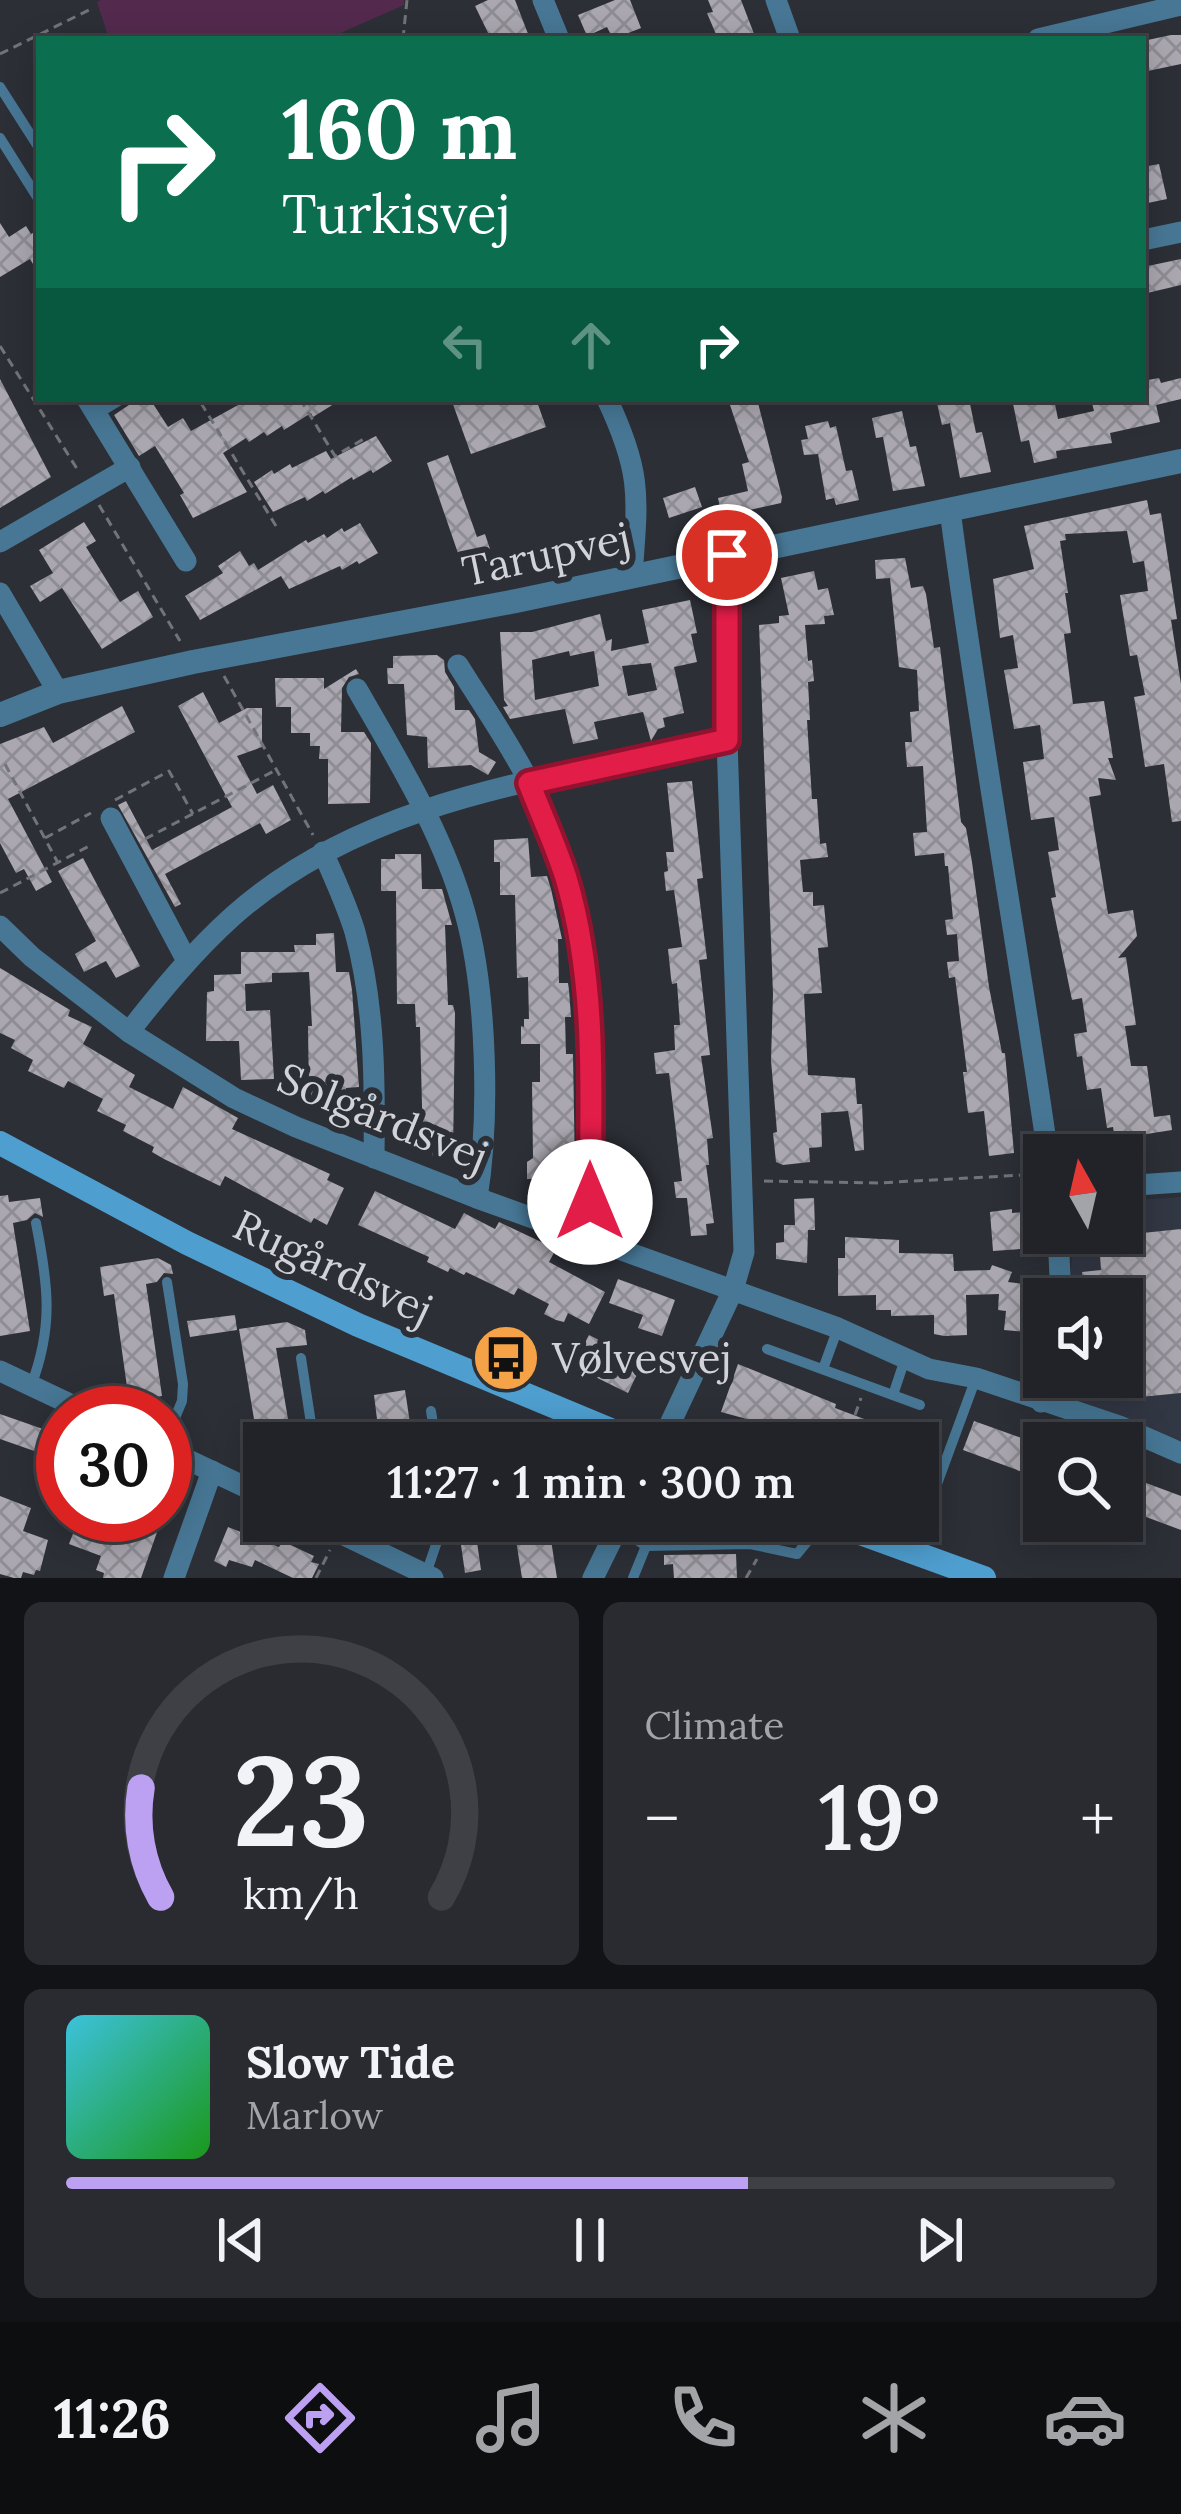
<!DOCTYPE html>
<meta charset="utf-8">
<style>
:root{--surface:#212328;--page:#292b30;--text:#f1f3f6;--muted:#a2a4a8;--line:#3e4045;--accent:#bca0f2}
body{margin:0;font-family:Lora,serif;background:var(--page);color:var(--text);height:100vh;display:flex;flex-direction:column;font-size:45px;white-space:nowrap}
*{box-sizing:border-box;margin:0}
p{font-size:39px;color:var(--muted)}
.icon{flex:none;width:66px;height:66px;fill:none;stroke:currentColor;stroke-width:2;stroke-linecap:round;stroke-linejoin:round}
.map{position:relative;height:1578px;overflow:hidden}
.drawer{display:flex;flex-direction:column;gap:24px;padding:24px;background:#121316;flex:1}
.drawer>*{flex:none}
.top-card{position:absolute;left:36px;top:36px;width:1110px;height:366px;border-radius:0px;box-shadow:0 6px 30px #0003,0 0 0 3px var(--line);background:#0b6e4f;color:#fff;overflow:hidden}
.needle{width:78px;rotate:352deg}
.controls{position:absolute;left:1023px;top:1134px;display:grid;gap:24px}
.controls a{display:grid;place-items:center;width:120px;height:120px;border-radius:0px;background:var(--surface);box-shadow:0 6px 30px #0003,0 0 0 3px var(--line);font-size:60px}
.speed{position:absolute;left:36px;top:1386px;display:flex;gap:24px;font-size:60px;font-weight:700;text-align:center}
.speed>*{display:grid;place-content:center;width:156px;height:156px;border-radius:50%;background:var(--surface);box-shadow:0 6px 30px #0003,0 0 0 3px var(--line);line-height:1}
.speed .limit{border:18px solid #d22;background:#fff;color:#111}
.pin{position:absolute;display:grid;place-items:center;width:102px;height:102px;color:#fff;margin:-51px;border:6px solid #fff;border-radius:50%;box-shadow:0 3px 12px #0007}
.me{position:absolute;width:132px;margin:-66px;rotate:0deg;stroke-linejoin:round;filter:drop-shadow(0 0 9px #0008)}
.turn{display:flex;align-items:center;gap:42px;height:252px;padding:0 48px;font-size:54px}
.turn .icon{width:156px;height:156px;stroke-width:2.5}
.turn b{display:block;font-size:84px;line-height:102px}
.lanes{display:flex;align-items:center;height:114px;padding:0 48px;background:#0003;justify-content:center;gap:60px;direction:ltr}
.lanes .off{opacity:.35}
.big{font-size:90px;font-weight:600;line-height:1.1}
.drawer .widget{flex:1;display:flex;flex-direction:column;justify-content:center;gap:18px;min-width:0;padding:0 42px;border-radius:18px;background:var(--page)}
.drawer .dial{align-items:center;gap:0}
.dial svg{height:312px;overflow:visible;fill:none;stroke:var(--line);stroke-width:7;stroke-linecap:round;text-anchor:middle}
.dial text{fill:var(--text);stroke:none}
.song{display:flex;align-items:center;gap:36px}
.cover{width:144px;height:144px;border-radius:18px;background:linear-gradient(135deg,hsl(190 70% 55%),hsl(120 70% 35%))}
.played{height:12px;border-radius:6px;background:linear-gradient(90deg,var(--accent) 65%,var(--line) 65%)}
.keys{display:flex;justify-content:space-around;direction:ltr}
.heat{display:flex;justify-content:space-between;align-items:center;font-size:66px;direction:ltr}
.drawer .tiles{flex:1;display:grid;gap:24px;grid-template-columns:1fr 1fr}
.widget:last-child{grid-column:span 2}
.trip{position:absolute;left:243px;top:1422px;width:696px;height:120px;border-radius:0px;background:var(--surface);box-shadow:0 6px 30px #0003,0 0 0 3px var(--line);font-weight:600;line-height:120px;text-align:center}
.tabs{display:flex;height:192px;justify-content:space-around;align-items:center;background:#0d0e10;color:var(--muted)}
.tabs .icon{width:84px;height:84px}
.tabs .on{color:var(--accent)}
.tabs b{font-size:54px;color:var(--text)}
.map>svg:first-child{display:block}
.built{fill:#323744}
.grass{fill:#532a4e}
.building{fill:url(#building-cross-hatch);fill-rule:evenodd}
.lines{fill:none;stroke-linecap:round;stroke-linejoin:round}
.path{stroke:#72747a;stroke-width:3;stroke-dasharray:9 6;stroke-linecap:butt}
.service{stroke:#477795;stroke-width:10}
.minor{stroke:#477795;stroke-width:21}
.tertiary{stroke:#477795;stroke-width:24}
.secondary{stroke:#4e9ecf;stroke-width:24}
.route-casing{stroke:#92132f;stroke-width:30}
.route{stroke:#e11d48;stroke-width:21}
.labels{text-anchor:middle;dominant-baseline:central;stroke-width:12;stroke-linejoin:round;paint-order:stroke}
.street-label{font-size:42px;fill:#d2d3d8;stroke:#2c2f36}
.poi-label{font-size:42px;fill:#d2d3d8;stroke:#2c2f36;text-anchor:start}
</style>
<div class="map">
<svg width="1181" height="1578" viewBox="0 0 1181 1578">
<defs>
<pattern id="building-cross-hatch" width="8" height="8" patternUnits="userSpaceOnUse" patternTransform="scale(3)"><rect width="8" height="8" fill="#aaa7b0"/><path d="M0 0l8 8M0 8l8-8" fill="none" stroke="#8f8d94"/></pattern>
</defs>
<rect width="100%" height="100%" fill="#2c2f36"/>
<polygon class="built" points="1181,1197 1181,1441 1054,1397 1057,1377 1122,1377 1122,1299 1068,1299 1074,1233 1122,1233 1122,1201"/>
<polygon class="grass" points="101,0 404,0 404,5 327,39 109,39 97,2"/>
<g class="building">
<polygon points="488,0 515,0 530,39 491,39 475,6"/>
<polygon points="615,0 630,0 641,28 613,39 607,27 587,36 578,15"/>
<polygon points="708,0 741,0 756,39 718,39 707,13 713,12"/>
<polygon points="1171,35 1181,35 1181,64 1148,71 1143,41"/>
<polygon points="1159,164 1167,199 1143,204 1143,167"/>
<polygon points="0,223 9,237 26,226 31,234 39,229 39,274 30,259 0,277"/>
<polygon points="1181,259 1181,285 1143,294 1143,267"/>
<polygon points="1159,378 1161,383 1181,378 1181,399 1156,405 1160,422 1110,433 1112,443 1056,451 1057,458 1034,463 1029,440 1021,442 1012,399 1054,399 1058,419 1094,411 1091,399 1143,399 1143,381"/>
<polygon points="0,379 51,477 0,508"/>
<polygon points="138,399 150,399 168,427 183,418 191,431 249,399 342,399 313,417 311,413 284,430 282,426 267,436 264,432 249,442 246,438 223,453 247,492 193,518 180,495 184,493 155,446 139,456 114,415"/>
<polygon points="451,399 536,399 546,427 471,454"/>
<polygon points="728,399 757,399 782,497 781,503 745,511 748,523 724,528 718,498 748,491 742,464 749,462"/>
<polygon points="936,399 969,399 976,433 982,432 991,472 960,478 950,423 942,425"/>
<polygon points="902,411 910,447 916,446 925,486 893,491 883,437 876,438 872,418"/>
<polygon points="828,421 830,428 836,426 846,471 852,470 859,500 836,505 834,498 826,500 818,454 804,455 801,440 808,439 805,426"/>
<polygon points="376,436 392,461 373,473 371,470 353,480 352,477 325,494 323,491 307,501 305,497 273,512 254,482 272,470 274,474 290,464 292,468 326,451 331,459"/>
<polygon points="448,455 477,537 485,534 490,549 460,559 427,463"/>
<polygon points="695,487 702,507 669,518 663,498"/>
<polygon points="1147,500 1150,515 1161,513 1177,619 1171,620 1181,684 1181,821 1172,822 1164,764 1145,767 1138,720 1134,697 1145,695 1137,655 1130,656 1120,595 1148,591 1144,561 1133,563 1127,531 1065,534 1066,540 1060,541 1068,593 1065,593 1071,633 1064,634 1073,704 1104,701 1113,758 1108,758 1116,780 1098,778 1101,795 1089,797 1108,914 1133,910 1137,936 1118,958 1126,957 1136,1025 1125,1026 1131,1066 1147,1066 1154,1117 1170,1115 1172,1130 1115,1139 1113,1127 1107,1128 1101,1088 1087,1090 1082,1056 1077,1057 1074,1034 1087,1032 1082,998 1072,1000 1051,898 1056,897 1048,852 1059,850 1054,817 1031,820 1023,762 1044,759 1040,725 1014,729 1004,670 1018,668 1013,635 1000,638 993,579 1034,569 1024,526"/>
<polygon points="84,522 96,541 86,547 120,602 138,591 153,617 102,649 62,588 40,602 30,586 53,573 39,550"/>
<polygon points="360,523 378,553 359,564 357,561 342,570 340,566 289,589 281,576 200,620 185,596 223,573 218,566 240,551 249,566 254,563 258,570 306,540 308,543 324,534 327,538 342,528 344,532"/>
<polygon points="905,558 911,588 923,586 926,594 934,648 940,647 961,822 966,828 972,862 989,987 1002,1053 1005,1053 1014,1153 989,1156 984,1111 968,1113 963,1072 967,1072 955,977 949,978 947,962 959,961 957,934 947,935 945,920 953,919 948,866 945,866 944,853 915,856 913,833 927,832 923,766 907,767 905,742 912,742 910,712 919,711 917,670 899,667 890,578 876,579 875,560"/>
<polygon points="814,571 818,590 828,588 834,615 824,616 825,624 805,625 808,661 812,660 814,681 808,682 810,720 807,720 812,799 817,799 820,844 826,843 828,857 800,860 803,892 813,892 813,906 824,905 828,947 818,948 822,993 804,994 808,1075 855,1078 857,1104 862,1104 864,1150 855,1151 848,1111 821,1113 822,1147 809,1148 810,1162 783,1165 776,1162 773,1133 777,1132 771,1060 773,994 759,625 779,623 779,616 789,615 781,578"/>
<path d="M 690,600 L 697,633 L 691,634 L 697,662 L 674,667 L 684,713 L 663,718 L 665,727 L 658,729 L 651,741 L 643,712 L 594,722 L 598,739 L 573,744 L 565,709 L 510,719 L 503,707 L 508,706 L 504,700 L 500,632 L 532,632 L 600,614 L 606,641 L 612,639 L 611,651 L 649,643 L 642,610 ZM 569,651 L 570,656 L 594,651 L 599,686 L 535,700 L 532,660 ZM 651,663 L 657,690 L 628,696 L 622,666 Z"/>
<polygon points="437,655 444,660 445,672 454,687 455,710 469,710 475,719 479,752 496,762 488,775 471,765 428,768 427,737 407,735 404,684 388,684 387,668 393,668 393,656"/>
<polygon points="356,669 359,674 349,677 342,688 341,732 364,732 371,743 370,803 328,804 328,759 319,759 320,746 310,746 310,733 291,733 291,707 276,707 275,678 324,678 324,689"/>
<polygon points="203,692 219,723 247,708 262,708 262,747 237,756 257,794 273,785 291,820 266,834 260,823 165,874 181,904 175,907 118,805 126,801 152,850 232,807 178,706"/>
<polygon points="122,706 135,732 8,799 52,882 36,891 24,869 16,873 0,843 0,744 44,727 53,743"/>
<polygon points="692,781 703,878 697,879 707,959 699,960 710,1055 701,1056 713,1138 707,1139 709,1165 706,1165 714,1223 706,1224 707,1235 691,1236 687,1198 676,1198 674,1182 682,1181 669,1073 656,1074 654,1053 675,1050 674,1025 680,1025 677,983 672,984 671,978 668,949 682,947 674,890 666,891 664,872 668,871 666,852 674,852 667,783"/>
<polygon points="528,838 531,877 547,876 551,889 562,939 558,939 559,983 568,983 569,990 571,1017 565,1017 566,1054 573,1054 575,1171 564,1171 565,1189 542,1190 541,1179 527,1179 527,1162 533,1158 532,1082 540,1082 540,1044 521,1044 521,1026 524,1027 524,1019 529,1019 528,977 517,978 515,895 500,895 500,862 494,862 494,840"/>
<polygon points="395,854 421,854 422,889 442,889 452,925 445,925 448,1005 453,1005 455,1013 453,1157 433,1157 431,1146 423,1146 420,1027 416,1027 415,1004 397,1004 396,891 381,891 381,859 395,859"/>
<polygon points="83,858 140,966 116,978 106,961 84,972 75,954 96,941 58,871"/>
<polygon points="334,933 336,972 349,972 352,990 359,1087 346,1088 347,1108 324,1109 324,1104 310,1105 309,1098 308,1026 312,1026 309,972 272,973 272,982 245,984 246,1011 270,1010 274,1079 241,1080 239,1041 206,1041 207,992 214,991 214,975 241,974 241,952 295,952 294,945 316,945 316,934"/>
<polygon points="0,968 70,1010 68,1016 92,1027 83,1044 135,1075 129,1087 173,1109 183,1087 238,1118 232,1129 330,1174 327,1180 344,1188 327,1225 314,1218 311,1223 225,1176 220,1186 164,1159 152,1152 154,1147 123,1131 126,1125 97,1111 103,1099 68,1081 64,1088 28,1071 33,1060 11,1048 15,1040 0,1033"/>
<polygon points="375,1191 455,1229 464,1213 495,1229 499,1222 556,1249 549,1262 605,1292 589,1324 568,1313 564,1322 556,1320 544,1314 549,1304 518,1288 514,1295 466,1272 464,1275 450,1268 448,1272 427,1262 429,1257 358,1225"/>
<polygon points="8,1195 9,1202 40,1198 43,1217 35,1213 27,1220 13,1223 30,1331 0,1336 0,1196"/>
<polygon points="814,1198 815,1230 808,1230 807,1263 776,1259 776,1243 784,1242 784,1225 795,1225 794,1199"/>
<polygon points="1012,1209 1012,1213 1024,1212 1025,1233 1033,1232 1035,1248 993,1251 990,1212"/>
<polygon points="1181,1229 1181,1393 1120,1399 1122,1299 1084,1299 1082,1272 1101,1270 1100,1255 1106,1254 1104,1237"/>
<polygon points="845,1237 899,1240 899,1253 953,1254 954,1271 990,1270 992,1265 1012,1272 1008,1282 1031,1285 1026,1332 1004,1330 1006,1311 998,1310 999,1294 966,1295 967,1335 944,1336 934,1334 934,1315 891,1316 891,1310 876,1310 876,1295 838,1296 838,1258 845,1258"/>
<polygon points="158,1258 171,1265 173,1274 164,1273 157,1282 146,1284 162,1396 129,1401 114,1294 104,1296 100,1267"/>
<polygon points="618,1279 675,1300 662,1336 638,1328 643,1315 609,1303"/>
<polygon points="235,1315 237,1330 190,1337 187,1321"/>
<polygon points="287,1322 305,1330 307,1345 276,1348 292,1443 258,1443 239,1329"/>
<polygon points="589,1335 643,1362 628,1393 573,1366"/>
<polygon points="738,1364 836,1404 835,1408 928,1443 775,1443 780,1428 721,1412"/>
<polygon points="405,1390 413,1443 380,1443 374,1395"/>
<polygon points="0,1414 63,1436 63,1461 0,1439"/>
<polygon points="974,1421 1044,1446 1044,1480 963,1450"/>
<polygon points="1122,1474 1181,1496 1181,1530 1122,1508"/>
<polygon points="0,1496 31,1508 23,1531 48,1540 40,1571 36,1570 34,1575 23,1572 21,1578 14,1578 0,1574"/>
<polygon points="128,1515 163,1515 141,1578 103,1578 104,1573 96,1570 101,1556 69,1544 74,1531 117,1545"/>
<polygon points="474,1521 481,1570 465,1573 458,1524"/>
<polygon points="513,1521 548,1521 557,1578 522,1578"/>
<polygon points="228,1527 279,1547 282,1541 314,1556 311,1562 319,1564 312,1578 293,1578 255,1560 252,1567 229,1560 226,1567 214,1561"/>
<polygon points="736,1554 737,1578 674,1578 673,1564 664,1565 664,1555"/>
</g>
<g class="lines">
<g class="path">
<polyline points="403,39 407,0"/>
<polyline points="0,54 93,8"/>
<polyline points="0,346 79,472"/>
<polyline points="197,399 201,403 219,399"/>
<polyline points="300,399 335,456 367,437"/>
<polyline points="201,403 276,526"/>
<polyline points="99,505 180,641"/>
<polyline points="224,676 313,835"/>
<polyline points="5,764 58,863"/>
<polyline points="115,800 169,771 193,814"/>
<polyline points="45,838 91,813"/>
<polyline points="145,839 274,771"/>
<polyline points="0,893 91,845"/>
<polyline points="764,1181 878,1183 1042,1174"/>
<polyline points="855,1415 861,1398"/>
<polyline points="316,1578 330,1550"/>
<polyline points="746,1578 757,1559"/>
</g>
<g class="service">
<polyline points="0,87 39,148"/>
<polyline points="0,138 39,200"/>
<polyline points="97,414 122,399"/>
<polyline points="767,1349 920,1405"/>
<polyline points="301,1358 314,1443"/>
<polyline points="823,1369 838,1328"/>
<path d="M 31,1386 C 54,1326 48,1284 36,1223"/>
<polyline points="893,1395 905,1359"/>
<polyline points="431,1411 436,1443"/>
<polyline points="165,1442 182,1401 183,1384 167,1282"/>
<polyline points="930,1503 976,1378"/>
<polyline points="618,1527 646,1546 750,1544 797,1554 824,1521"/>
<polyline points="426,1574 444,1521"/>
<polyline points="633,1578 646,1546"/>
</g>
<g class="minor">
<polyline points="543,0 559,39"/>
<polyline points="776,0 790,39"/>
<polyline points="1038,39 1181,5"/>
<polyline points="1143,240 1181,232"/>
<polyline points="87,399 186,561"/>
<path d="M 607,399 C 642,473 638,496 632,575"/>
<path d="M 950,510 C 978,726 1017,940 1048,1155"/>
<polyline points="0,542 130,467"/>
<polyline points="0,593 58,692"/>
<path d="M 458,665 C 482,704 510,743 530,784 C 592,917 591,1058 590,1202"/>
<path d="M 357,689 C 398,761 443,833 465,913 C 487,992 490,1118 477,1198"/>
<polyline points="111,818 187,961"/>
<path d="M 323,852 C 334,878 347,905 355,932 C 375,1006 375,1082 374,1158"/>
<polyline points="0,926 32,957 129,1032 234,1098 296,1127 477,1198 838,1328 929,1369 976,1378 1119,1426 1181,1453"/>
<path d="M 129,1032 C 161,991 194,951 233,916 C 369,795 557,778 727,740"/>
<polyline points="1122,1186 1181,1182"/>
<polyline points="1058,1233 1061,1299"/>
<polyline points="0,1371 89,1413"/>
<polyline points="1041,1402 1047,1377"/>
<polyline points="661,1443 733,1290 744,1252 727,740 727,555"/>
<polyline points="165,1449 264,1496"/>
<polyline points="315,1521 433,1578"/>
<polyline points="174,1578 212,1471"/>
<polyline points="593,1578 621,1521"/>
</g>
<polyline class="tertiary" points="0,715 58,692 193,662 516,601 1181,461"/>
<g class="secondary">
<polyline points="0,1143 187,1243 358,1325 642,1443"/>
<polyline points="827,1521 984,1578"/>
</g>
</g>
<g class="lines">
<g class="route-casing">
<path id="route" d="M 590,1202 C 591,1094 597,982 566,878 C 556,846 541,814 529,783 L 727,740 L 727,555"/>
</g>
<use href="#route" class="route"/>
</g>
<defs>
<g id="bus-disc" transform="scale(3.45)"><circle r="9.5" fill="#f5a346" stroke="#2c2f36"/><path d="M-5-6H5V4H4V6H2V4H-2V6H-4V4H-5ZM-3.5-4V0h7V-4ZM-3.5 1.2v1.5H-2V1.2ZM2 1.2v1.5H3.5V1.2Z" fill="#111"/></g>
</defs>
<g fill-rule="evenodd">
<use href="#bus-disc" x="506" y="1358"/>
</g>
<g class="labels">
<g class="street-label">
<text transform="translate(546 554) rotate(-12)">Tarupvej</text>
<text transform="translate(383 1117) rotate(22)">Solgårdsvej</text>
<text transform="translate(333 1267) rotate(25)">Rugårdsvej</text>
</g>
<g class="poi-label">
<text x="552" y="1358">Vølvesvej</text>
</g>
</g>
</svg>
<div class="controls">
<a><svg class="needle" viewBox="-14 -14 28 28"><path d="M0-13l5 13h-10z" fill="#e53935"/><path d="M0 13l5-13h-10z" fill="#a2a4a8"/></svg></a>
<a><svg class="icon" aria-label="sound" viewBox="0 0 24 24"><path d="M4 9h4l5-4v14l-5-4H4zM17 9q2 3 0 6"/></svg></a>
<a><svg class="icon" aria-label="search" viewBox="0 0 24 24"><circle cx="10" cy="10" r="6"/><path d="M15 15l6 6"/></svg></a>
</div>
<div class="speed"><div class="limit">30</div></div>
<div class="pin" style="left:727px;top:555px;background:#d93025"><svg class="icon" aria-label="arrive" viewBox="0 0 24 24"><path d="M6 21V4h12l-3 4 3 4H6"/></svg></div>
<svg class="me" style="left:590px;top:1202px" viewBox="-20 -20 40 40"><circle r="19" fill="#fff"/><path d="M0-13L10 11 0 6-10 11z" fill="#e11d48"/></svg>
<div class="trip">11:27 · 1 min · 300 m</div>
<div class="top-card">
<div class="turn"><svg class="icon" aria-label="right" viewBox="0 0 24 24"><path d="M7 20v-9h11M14 6l5 5-5 5"/></svg><div><b>160 m</b>Turkisvej</div></div>
<div class="lanes"><svg class="icon off" aria-label="left" viewBox="0 0 24 24"><path d="M17 20v-9H6M10 6l-5 5 5 5"/></svg><svg class="icon off" aria-label="ahead" viewBox="0 0 24 24"><path d="M12 20V5M6 11l6-6 6 6"/></svg><svg class="icon" aria-label="right" viewBox="0 0 24 24"><path d="M7 20v-9h11M14 6l5 5-5 5"/></svg></div>
</div>
</div>
<section class="drawer">
<div class="tiles">
<div class="widget dial"><svg viewBox="0 0 100 80">
<path d="M14 69A42 42 0 1 1 86 69"/>
<path d="M14 69A42 42 0 0 1 9 41" stroke="#bca0f2"/>
<text x="50" y="56" font-size="32" font-weight="700">23</text>
<text x="50" y="72" font-size="11">km/h</text>
</svg></div>
<div class="widget"><p>Climate</p>
<div class="heat"><a>−</a><b class="big">19°</b><a>+</a></div>
</div>
<div class="widget">
<div class="song"><i class="cover"></i><div><b>Slow Tide</b><p>Marlow</p></div></div>
<div class="played"></div>
<div class="keys"><svg class="icon" aria-label="previous" viewBox="0 0 24 24"><path d="M18 5L8 12l10 7zM5 5v14"/></svg><svg class="icon" aria-label="pause" viewBox="0 0 24 24"><path d="M8 5v14M16 5v14"/></svg><svg class="icon" aria-label="next" viewBox="0 0 24 24"><path d="M6 5l10 7-10 7zM19 5v14"/></svg></div>
</div>
</div>
</section>
<nav class="tabs">
<b>11:26</b>
<svg class="icon on" aria-label="directions" viewBox="0 0 24 24"><path d="M12 3l9 9-9 9-9-9zM9 14v-3h6M13 9l2 2-2 2"/></svg>
<svg class="icon" aria-label="music" viewBox="0 0 24 24"><path d="M9 18V5l10-2v13"/><circle cx="6" cy="18" r="3"/><circle cx="16" cy="16" r="3"/></svg>
<svg class="icon" aria-label="phone" viewBox="0 0 24 24"><path d="M5 4h4l2 5-3 2q2 4 5 5l2-3 5 2v4C11 20 4 13 5 4z"/></svg>
<svg class="icon" aria-label="climate" viewBox="0 0 24 24"><path d="M12 3v18M4 7l16 10M4 17L20 7"/></svg>
<svg class="icon" aria-label="car" viewBox="0 0 24 24"><path d="M5 17H2v-5l4-1 3-4h7l3 4 3 1v5h-3M9 17h6M6 11h13"/><circle cx="7" cy="17" r="2"/><circle cx="17" cy="17" r="2"/></svg>
</nav>
